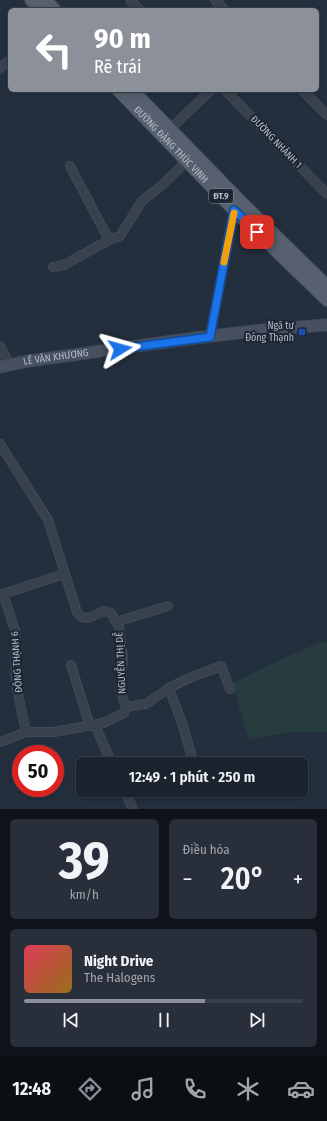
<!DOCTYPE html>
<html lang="vi">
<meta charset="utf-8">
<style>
:root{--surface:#1b232e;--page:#282f3a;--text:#f1f3f6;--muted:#a0a4aa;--line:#39404a;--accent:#8c9099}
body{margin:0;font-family:"Fira Sans Condensed",sans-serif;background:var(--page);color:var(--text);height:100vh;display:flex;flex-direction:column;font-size:15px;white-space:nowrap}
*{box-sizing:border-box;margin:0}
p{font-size:13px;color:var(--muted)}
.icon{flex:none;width:22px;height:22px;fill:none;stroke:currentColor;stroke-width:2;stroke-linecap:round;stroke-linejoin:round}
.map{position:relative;height:809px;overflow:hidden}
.side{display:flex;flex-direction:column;gap:10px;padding:10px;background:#0f1319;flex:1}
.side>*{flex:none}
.top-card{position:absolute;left:8px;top:8px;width:311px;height:84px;border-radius:6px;box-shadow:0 2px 6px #0003,0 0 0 1px var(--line);background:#8c9099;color:#fff;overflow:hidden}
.speed{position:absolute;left:12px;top:745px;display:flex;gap:8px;font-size:20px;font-weight:700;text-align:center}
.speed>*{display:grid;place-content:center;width:52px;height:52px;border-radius:50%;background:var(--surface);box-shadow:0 2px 6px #0003,0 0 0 1px var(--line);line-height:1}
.speed .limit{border:6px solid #d22;background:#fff;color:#111}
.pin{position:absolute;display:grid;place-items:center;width:34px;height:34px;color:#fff;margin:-17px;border-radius:8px;box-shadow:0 2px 6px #0006}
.me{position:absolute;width:44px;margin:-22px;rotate:82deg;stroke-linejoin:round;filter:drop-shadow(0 0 3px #0008)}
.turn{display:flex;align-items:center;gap:14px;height:84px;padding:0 20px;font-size:18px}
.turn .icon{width:52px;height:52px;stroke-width:2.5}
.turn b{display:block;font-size:28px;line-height:34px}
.big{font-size:30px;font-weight:600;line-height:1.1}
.side .tile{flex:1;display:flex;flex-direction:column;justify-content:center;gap:6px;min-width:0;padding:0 14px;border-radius:6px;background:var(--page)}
.side .dial{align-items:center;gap:0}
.dial b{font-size:52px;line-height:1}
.song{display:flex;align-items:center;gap:12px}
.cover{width:48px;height:48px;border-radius:6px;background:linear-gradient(135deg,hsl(350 70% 55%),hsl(40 70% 35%))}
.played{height:4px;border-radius:2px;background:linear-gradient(90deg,var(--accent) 65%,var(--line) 65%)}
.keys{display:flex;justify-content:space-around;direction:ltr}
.heat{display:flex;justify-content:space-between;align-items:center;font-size:22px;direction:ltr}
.side .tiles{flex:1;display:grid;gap:10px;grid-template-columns:1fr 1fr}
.tile:last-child{grid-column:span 2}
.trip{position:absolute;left:76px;top:757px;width:232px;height:40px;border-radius:6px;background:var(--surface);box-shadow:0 2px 6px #0003,0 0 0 1px var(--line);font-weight:600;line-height:40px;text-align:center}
.dock{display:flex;height:64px;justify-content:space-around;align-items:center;background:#0b0e12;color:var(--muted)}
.dock .icon{width:28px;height:28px}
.dock .active{color:var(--accent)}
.dock b{font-size:18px;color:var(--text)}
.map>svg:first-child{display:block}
.green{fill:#263c3f}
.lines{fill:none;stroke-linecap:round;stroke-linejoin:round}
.minor-casing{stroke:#414a57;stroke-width:10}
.secondary-casing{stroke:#414a57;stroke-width:13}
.primary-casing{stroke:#414a57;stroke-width:14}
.minor{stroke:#38414e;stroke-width:8}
.secondary{stroke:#465061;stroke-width:11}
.primary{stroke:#56606e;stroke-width:12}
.route-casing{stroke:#114b97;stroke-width:10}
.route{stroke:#1a73e8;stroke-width:7}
.slow{stroke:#f59e0b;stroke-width:7}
.transit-dot{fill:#1a4fb4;stroke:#1d2633;stroke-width:1.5}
.labels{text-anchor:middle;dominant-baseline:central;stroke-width:4;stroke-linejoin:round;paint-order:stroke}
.shield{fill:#1d2633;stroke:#878f9c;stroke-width:1}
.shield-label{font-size:9px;font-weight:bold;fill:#b4bcc9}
.street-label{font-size:10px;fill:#b4bcc9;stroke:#1d2633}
.poi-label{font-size:10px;fill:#b4bcc9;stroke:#1d2633;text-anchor:end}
</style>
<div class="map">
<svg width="327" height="809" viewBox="0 0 327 809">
<rect width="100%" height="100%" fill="#242f3e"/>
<polygon class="green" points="327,641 327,732 290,732 249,740 232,683 306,648"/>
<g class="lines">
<g class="minor-casing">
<g id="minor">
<polyline points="130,0 140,10"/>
<polyline points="215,0 225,10"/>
<polyline points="0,68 10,60"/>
<polyline points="225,90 327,194"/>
<polyline points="302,90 327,115"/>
<polyline points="170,129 211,90"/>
<polyline points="70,166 109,240"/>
<polyline points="53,267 64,265 109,240 120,236 142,201 161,186 187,161"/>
<polyline points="210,337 234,210"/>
<polyline points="0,346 10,365"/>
<polyline points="0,444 48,520 77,612 81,617 88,618 104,611 111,613 119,627 123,658 121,679 122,695 126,707 124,713 103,723 54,732 26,732 0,742"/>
<polyline points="0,595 5,600 15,630 16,684 26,732"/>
<polyline points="0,595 64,574"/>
<polyline points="116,622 168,606"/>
<polyline points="71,665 90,726"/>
<polyline points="169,688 182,723 192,757"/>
<polyline points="126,707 146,704 169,688 187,679 221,666 230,689"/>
<polyline points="95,725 112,764"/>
<polyline points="124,790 133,809"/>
</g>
</g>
<g class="secondary-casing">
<g id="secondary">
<path id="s1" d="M 0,367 L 28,361 C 127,348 227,331 327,325"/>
</g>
</g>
<g class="primary-casing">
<g id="primary">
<polyline points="31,0 41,10"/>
<polyline points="45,0 55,10"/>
<path id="s2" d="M 118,90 L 234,210 L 327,300"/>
<polyline points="132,90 241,202 327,286"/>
</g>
</g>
<use href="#minor" class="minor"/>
<use href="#secondary" class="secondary"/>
<use href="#primary" class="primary"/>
</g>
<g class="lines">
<g class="route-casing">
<polyline id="route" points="120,349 210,337 234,210 257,232"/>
</g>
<use href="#route" class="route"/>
<polyline class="slow" points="224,262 234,213"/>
</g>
<rect class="transit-dot" x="298" y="328" width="8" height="8" rx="2"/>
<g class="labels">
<rect class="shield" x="209" y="189" width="24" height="14" rx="3"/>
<g class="shield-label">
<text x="221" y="196">ĐT.9</text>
</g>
<g class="street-label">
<text transform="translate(276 142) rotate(46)">ĐƯỜNG NHÁNH 1</text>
<text stroke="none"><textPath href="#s2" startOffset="76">ĐƯỜNG ĐẶNG THÚC VỊNH</textPath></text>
<text stroke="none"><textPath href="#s1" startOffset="57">LÊ VĂN KHƯƠNG</textPath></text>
<text transform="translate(17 662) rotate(-94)">ĐÔNG THẠNH 6</text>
<text transform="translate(121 663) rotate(-93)">NGUYỄN THỊ DỄ</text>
</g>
<g class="poi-label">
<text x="294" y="326">Ngã tư<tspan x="294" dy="12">Đông Thạnh</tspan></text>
</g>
</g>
</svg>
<div class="speed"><div class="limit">50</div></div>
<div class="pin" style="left:257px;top:232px;background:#d93025"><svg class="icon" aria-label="arrive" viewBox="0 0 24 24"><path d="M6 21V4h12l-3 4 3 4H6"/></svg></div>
<svg class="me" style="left:120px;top:349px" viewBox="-20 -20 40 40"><path d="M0-17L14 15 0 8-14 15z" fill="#1a73e8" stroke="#fff" stroke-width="4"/></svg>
<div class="trip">12:49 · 1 phút · 250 m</div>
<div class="top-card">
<div class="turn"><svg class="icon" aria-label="left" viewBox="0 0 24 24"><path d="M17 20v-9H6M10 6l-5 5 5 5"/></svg><div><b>90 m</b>Rẽ trái</div></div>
</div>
</div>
<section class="side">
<div class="tiles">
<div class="tile dial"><b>39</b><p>km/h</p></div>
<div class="tile"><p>Điều hòa</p>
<div class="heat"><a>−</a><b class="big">20°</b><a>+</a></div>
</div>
<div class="tile">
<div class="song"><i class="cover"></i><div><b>Night Drive</b><p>The Halogens</p></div></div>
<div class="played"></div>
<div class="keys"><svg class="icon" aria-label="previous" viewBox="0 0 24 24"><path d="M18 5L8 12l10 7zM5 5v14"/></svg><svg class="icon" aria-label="pause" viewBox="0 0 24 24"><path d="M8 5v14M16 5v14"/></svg><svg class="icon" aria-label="next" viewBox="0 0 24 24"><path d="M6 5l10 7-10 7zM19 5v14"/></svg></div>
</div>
</div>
</section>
<nav class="dock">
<b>12:48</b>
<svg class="icon active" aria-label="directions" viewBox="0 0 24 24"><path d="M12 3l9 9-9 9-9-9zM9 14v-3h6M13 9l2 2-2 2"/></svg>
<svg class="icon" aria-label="music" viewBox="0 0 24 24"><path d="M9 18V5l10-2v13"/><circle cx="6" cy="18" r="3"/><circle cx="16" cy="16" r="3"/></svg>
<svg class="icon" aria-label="phone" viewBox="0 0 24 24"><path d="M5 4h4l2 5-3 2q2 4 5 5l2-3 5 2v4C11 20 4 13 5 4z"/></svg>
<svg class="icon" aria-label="climate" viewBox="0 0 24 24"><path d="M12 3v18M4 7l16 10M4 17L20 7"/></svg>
<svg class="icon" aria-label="car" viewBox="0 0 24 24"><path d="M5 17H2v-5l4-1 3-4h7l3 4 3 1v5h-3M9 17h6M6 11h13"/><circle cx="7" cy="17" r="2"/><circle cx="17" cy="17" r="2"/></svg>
</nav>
